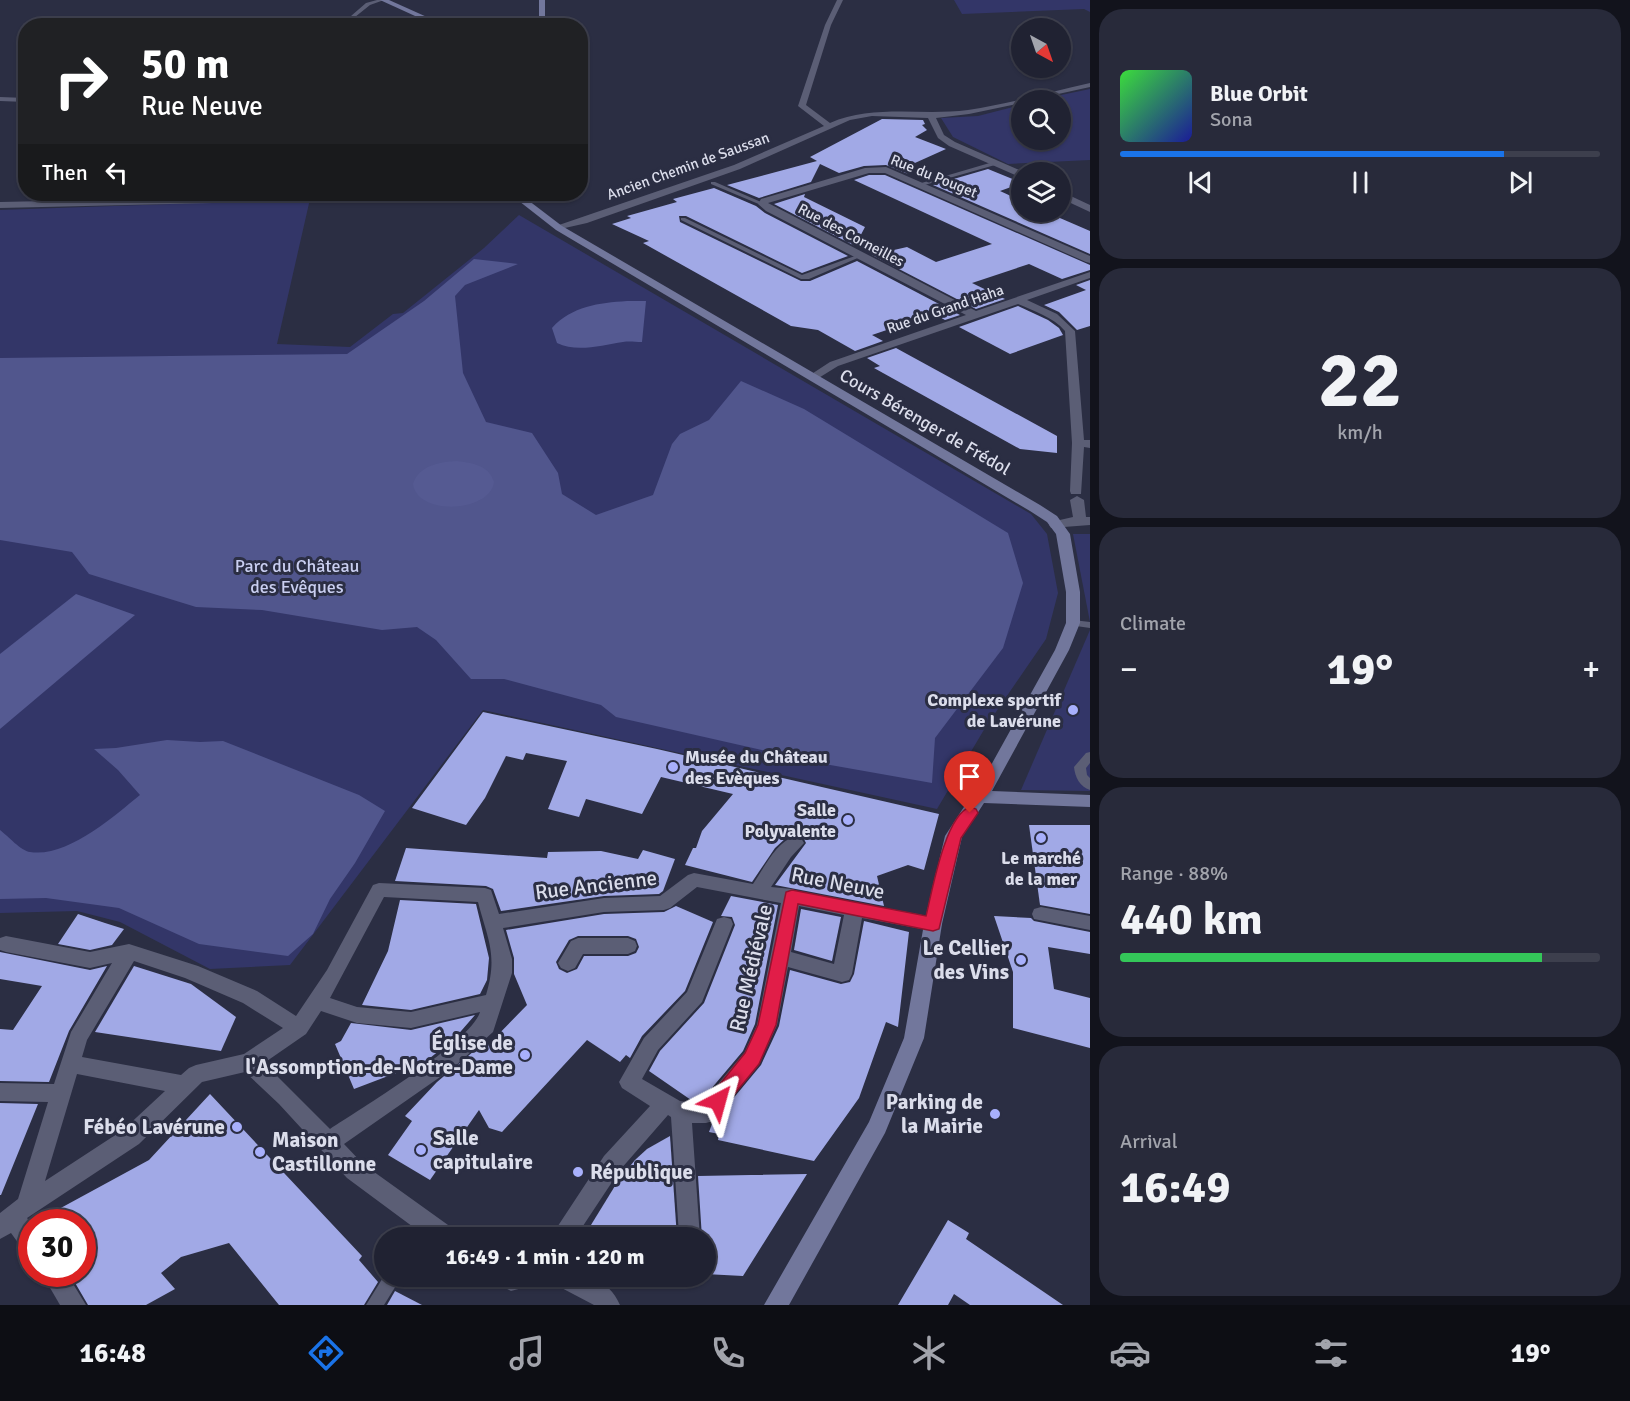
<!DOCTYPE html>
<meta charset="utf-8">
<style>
:root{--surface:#202232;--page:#282a3a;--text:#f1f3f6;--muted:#a2a4ac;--line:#3d3f4d;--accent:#1a73e8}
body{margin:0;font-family:Signika,sans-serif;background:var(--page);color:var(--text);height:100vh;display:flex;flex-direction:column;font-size:22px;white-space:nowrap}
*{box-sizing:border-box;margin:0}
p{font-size:20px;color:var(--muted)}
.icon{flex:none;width:33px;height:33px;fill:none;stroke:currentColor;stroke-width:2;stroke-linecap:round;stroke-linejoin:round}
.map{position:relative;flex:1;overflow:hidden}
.panel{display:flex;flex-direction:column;gap:9px;padding:9px;background:#12131c;width:540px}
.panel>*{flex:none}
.hud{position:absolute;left:18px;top:18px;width:570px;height:183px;border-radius:24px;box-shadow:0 2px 4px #0004,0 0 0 2px var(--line);background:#202124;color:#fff;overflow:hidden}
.needle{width:39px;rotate:140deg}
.controls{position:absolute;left:1011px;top:18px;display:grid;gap:12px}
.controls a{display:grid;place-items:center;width:60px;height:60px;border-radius:50%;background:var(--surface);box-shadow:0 2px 4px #0004,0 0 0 2px var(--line);font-size:30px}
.speed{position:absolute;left:18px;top:1209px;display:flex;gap:12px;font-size:30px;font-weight:700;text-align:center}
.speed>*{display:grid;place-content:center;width:78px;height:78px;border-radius:50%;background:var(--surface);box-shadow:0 2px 4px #0004,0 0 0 2px var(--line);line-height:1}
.speed .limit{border:9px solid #d22;background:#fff;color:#111}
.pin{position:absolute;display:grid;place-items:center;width:51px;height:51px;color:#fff;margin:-62px -26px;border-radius:50% 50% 50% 0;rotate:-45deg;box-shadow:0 0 6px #0007}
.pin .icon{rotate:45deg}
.me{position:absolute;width:66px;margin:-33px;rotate:39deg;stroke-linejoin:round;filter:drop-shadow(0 0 4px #0008)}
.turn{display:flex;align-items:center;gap:21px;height:126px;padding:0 24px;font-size:27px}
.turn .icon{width:78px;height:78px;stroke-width:2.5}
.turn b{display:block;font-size:42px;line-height:51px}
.then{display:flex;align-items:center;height:57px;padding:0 24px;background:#0003;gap:12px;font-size:22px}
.big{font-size:45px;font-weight:700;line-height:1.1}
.panel .card{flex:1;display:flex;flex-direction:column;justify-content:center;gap:9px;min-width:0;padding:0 21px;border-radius:24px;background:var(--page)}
.panel .dial{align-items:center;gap:0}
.dial b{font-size:78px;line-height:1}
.song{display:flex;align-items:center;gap:18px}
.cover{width:72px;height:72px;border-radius:9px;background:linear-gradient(135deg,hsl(120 70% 55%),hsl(240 70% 35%))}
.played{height:6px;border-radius:3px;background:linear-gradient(90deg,var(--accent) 80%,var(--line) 80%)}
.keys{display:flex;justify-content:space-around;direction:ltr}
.heat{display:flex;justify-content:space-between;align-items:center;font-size:33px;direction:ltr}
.charge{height:9px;border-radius:4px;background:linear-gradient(90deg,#34c759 88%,var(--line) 0)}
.trip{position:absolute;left:374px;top:1227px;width:342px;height:60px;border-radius:30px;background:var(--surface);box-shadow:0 2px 4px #0004,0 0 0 2px var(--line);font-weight:700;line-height:60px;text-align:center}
.dock{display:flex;height:96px;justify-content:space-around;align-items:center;background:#0d0e14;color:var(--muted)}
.dock .icon{width:42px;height:42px}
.dock .active{color:var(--accent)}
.dock b{font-size:27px;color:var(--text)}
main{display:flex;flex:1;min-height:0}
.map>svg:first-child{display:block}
.green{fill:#333668}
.forest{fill:#51568d}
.water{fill:#555a92}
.building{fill:#a1a9e6;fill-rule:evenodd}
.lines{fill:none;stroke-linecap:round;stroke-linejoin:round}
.lane{fill:#5b5e75;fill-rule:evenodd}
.street{fill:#5b5e75;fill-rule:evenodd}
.secondary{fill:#72779c;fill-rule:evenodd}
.route{fill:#e11d48;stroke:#92132f;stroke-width:1.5}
.poi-dot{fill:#a8b0fc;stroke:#2b2e43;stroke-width:2}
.labels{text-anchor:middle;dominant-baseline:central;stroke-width:6;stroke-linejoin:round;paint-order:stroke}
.far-street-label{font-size:15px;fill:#dbddeb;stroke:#2b2e43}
.street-label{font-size:18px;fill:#dbddeb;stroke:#2b2e43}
.park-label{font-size:18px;fill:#cacff1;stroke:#2b2e43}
.poi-label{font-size:18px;font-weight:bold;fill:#dbddeb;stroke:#2b2e43;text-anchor:end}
.near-street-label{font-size:21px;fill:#dbddeb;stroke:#2b2e43}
.near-poi-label{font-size:21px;font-weight:bold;fill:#dbddeb;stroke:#2b2e43;text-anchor:end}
</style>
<main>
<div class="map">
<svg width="1090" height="1305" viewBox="0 0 1090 1305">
<rect width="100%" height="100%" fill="#2b2e43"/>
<g class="green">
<polygon points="954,0 1090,0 1090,12 1084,9 962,14"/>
<polygon points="1090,89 1090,160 1008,164 953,137 941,118 978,116 1021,105 1022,140 1060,140 1060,100 1037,100"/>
<polygon points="310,199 277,344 350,347 393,314 403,313 484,248 519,215 1031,514 1047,534 1058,593 1046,639 985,728 937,809 483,710 290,965 210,969 120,922 77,911 0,913 0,210"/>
<polygon points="1073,534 1090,534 1090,622"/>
<polygon points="1090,630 1090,791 1021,790"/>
</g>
<g class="forest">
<polygon points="474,259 518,264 465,285 455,296 463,373 486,422 532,433 558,473 562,494 596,515 653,495 672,444 680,434 709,420 741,381 804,409 1008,533 1023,583 1003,648 935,738 932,783 819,763 616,717 601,705 504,679 471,679 436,640 417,627 382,630 262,610 196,607 89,574 72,552 0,540 0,358 347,354 424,301"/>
<path d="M 167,740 L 200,742 L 223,741 L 359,795 L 385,811 L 355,863 L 330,899 L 313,934 L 288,956 L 199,944 L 119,908 L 46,898 L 0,899 L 0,830 C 8,836 21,851 30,852 C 67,858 113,817 140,795 L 118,770 L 94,749 L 116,748 Z"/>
</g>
<g class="water">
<path d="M 627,301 L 646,301 L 642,342 C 635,342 629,341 623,342 C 602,345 577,353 557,343 L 552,328 C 572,306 599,303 627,301 Z"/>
<path d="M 457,461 C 472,463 489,465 494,482 C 490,513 417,516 413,484 C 419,465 440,462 457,461 Z"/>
<polygon points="76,594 135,615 0,729 0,654"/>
</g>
<g class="building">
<polygon points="882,119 923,120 925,124 922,125 927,130 915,137 946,149 906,167 908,174 886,165 864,166 839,173 820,164 811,182 759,198 727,185 817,161 810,157"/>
<polygon points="988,169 1022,183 1000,191 1022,201 1022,212 1046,212 1090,231 1090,254 933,185"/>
<polygon points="869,175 885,175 1090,265 1090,270 1062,279 1029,264 972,283 1005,299 976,309 872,255 907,247 936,262 992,244 854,180"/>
<polygon points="714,188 756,206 765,213 848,256 802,273 686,216 679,216 680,222 801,281 810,281 857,261 960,315 945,320 934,314 872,335 883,341 855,351 818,330 791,326 643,243 649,241 612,224 631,218 627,216 677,202 673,199"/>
<polygon points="805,194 804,197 865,227 855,246 774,204"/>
<polygon points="1090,280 1090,326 1077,330 1059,312 1044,305 1086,290 1076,285"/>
<polygon points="1018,306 1048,320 1059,328 1063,335 1010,354 959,327"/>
<polygon points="896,348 1057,436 1057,453 1020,449 874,368 880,366 867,358"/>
<polygon points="483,712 657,749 939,814 924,870 908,865 877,876 884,906 775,885 806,843 803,837 796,834 787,837 775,848 752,882 685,865 693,848 696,848 702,831 733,794 661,777 642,814 586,799 579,817 548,809 567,761 526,753 523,760 506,756 485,798 466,825 412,808"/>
<polygon points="1029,825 1090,825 1090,914 1040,905"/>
<polygon points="406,848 547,858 548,852 601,851 638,859 643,850 675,859 663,891 659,894 604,896 501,911 493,889 486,886 395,881"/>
<polygon points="731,896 778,905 755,1024 743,1051 700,1102 691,1100 649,1071 660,1051 704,1003 735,925 732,917 721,916"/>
<polygon points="400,900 476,904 489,958 487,980 480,994 411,1010 362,1005 388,951"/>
<path d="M 676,906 L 713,922 L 685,991 L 642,1036 L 630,1058 L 626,1055 L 620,1062 L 587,1040 L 502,1132 L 489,1128 L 479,1110 L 430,1180 L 388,1155 L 412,1121 L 405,1116 L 437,1082 L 486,1041 L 487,1046 L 527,1005 L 514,974 L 514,958 L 506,930 L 604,914 L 664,912 ZM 578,936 L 628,936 L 636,939 L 639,947 L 636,953 L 628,956 L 584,956 L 577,969 L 567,973 L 559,969 L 556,962 L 569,940 Z"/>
<polygon points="801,909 841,917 832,961 794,950"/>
<polygon points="78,914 105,923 124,929 112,945 90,950 58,944"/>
<polygon points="994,916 1031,918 1034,921 1090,932 1090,954 1048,947 1054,989 1090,998 1090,1048 1013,1028 1013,972"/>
<polygon points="864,921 909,932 898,1027 886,1022 859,1098 814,1161 718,1140 719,1134 709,1132 712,1124 761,1065 779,1026 790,970 841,984 850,982 854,974"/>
<polygon points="0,952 90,970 107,966 69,1031 49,1082 0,1081 0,1029 13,1030 42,986 0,979"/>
<polygon points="134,966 191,984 236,1017 221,1051 95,1032"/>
<polygon points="475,1015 455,1038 425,1062 354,1089 335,1044 341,1041 351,1023 411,1030"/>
<polygon points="210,1094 362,1256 359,1260 378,1282 364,1305 279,1305 229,1243 181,1257 161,1273 175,1289 146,1305 88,1305 74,1281 82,1274 82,1222 35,1222 149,1160"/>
<polygon points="0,1103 38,1104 1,1195 0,1195"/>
<polygon points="670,1136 677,1238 583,1238 618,1181 635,1160 647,1149"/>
<polygon points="807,1174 743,1276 705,1274 705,1238 702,1238 698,1176"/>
<polygon points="948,1220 969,1233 966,1239 1063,1305 970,1305 954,1294 948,1305 898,1305"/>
<polygon points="395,1291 422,1305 387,1305"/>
</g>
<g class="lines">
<g class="lane">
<polygon points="377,0 384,0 370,5 355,17 351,16 366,3"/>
<polygon points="993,162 996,164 995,165 921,186 918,184"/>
<polygon points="711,182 715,182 766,204 761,205 711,184"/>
<polygon points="681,218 685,218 802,275 855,256 860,257 809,279 801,279 681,220"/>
<polygon points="1073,620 1090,622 1090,628 1069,625 1068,623 1069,621"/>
<path d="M 1090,752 L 1090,763 L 1086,768 L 1087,775 L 1090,778 L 1090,790 C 1080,787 1075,777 1074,767 L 1086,753 Z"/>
<polygon points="384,1276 402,1276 384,1305 366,1305"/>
</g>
<g class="street">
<path d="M 837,0 L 843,0 L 831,25 L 806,105 L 830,123 C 873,104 922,116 968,110 C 1009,104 1050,92 1090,83 L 1090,87 L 1031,100 L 1022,100 L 1022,103 L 969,114 L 936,118 L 944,135 L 955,142 L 1024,172 L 1022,172 L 1022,178 L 949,146 L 938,138 L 928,118 L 872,116 L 850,120 L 740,169 L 587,223 L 556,230 L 556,226 L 734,165 L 824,126 L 798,106 L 825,25 Z"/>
<polygon points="0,97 26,98 26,102 0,101"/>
<path d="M 886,167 L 1090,256 L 1090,263 L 1086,262 L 885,173 L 869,173 L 768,203 L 976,311 L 1090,272 L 1090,278 L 1027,300 L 1057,314 L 1075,331 L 1084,440 L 1090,440 L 1090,448 L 1084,447 L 1081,494 L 1071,494 L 1070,491 L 1072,443 L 1065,331 C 1053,317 1034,311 1018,304 L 838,366 L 817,379 L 809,379 L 807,377 L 830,362 L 966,315 L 766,211 L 758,204 L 761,199 L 865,168 Z"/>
<polygon points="1060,191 1090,205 1090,212 1060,198"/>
<polygon points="372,194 471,194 466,197 0,208 0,202"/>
<polygon points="1077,496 1084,500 1086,517 1090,517 1090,525 1051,528 1049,525 1051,522 1073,517 1070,500"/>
<path d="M 795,836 L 801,838 L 804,843 L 791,857 L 771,887 L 792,889 L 799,892 L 933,917 L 940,919 L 942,924 L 940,929 L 933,931 L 862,918 L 852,974 L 849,980 L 842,982 L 788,967 L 777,1025 L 759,1064 L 713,1121 L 706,1123 L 692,1123 L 700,1238 L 680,1238 L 679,1235 L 671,1117 L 668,1115 L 620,1170 L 575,1238 L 550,1238 L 604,1156 L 650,1106 L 622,1088 L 619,1082 L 644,1038 L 687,992 L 717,919 L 724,917 L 731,919 L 733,924 L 702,1002 L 658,1050 L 642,1079 L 680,1101 L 701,1104 L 745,1052 L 757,1025 L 781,903 L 697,887 L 670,908 L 664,910 L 604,912 L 503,928 L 512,959 L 512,973 L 493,1032 L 453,1068 L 344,1144 L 363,1164 L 455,1230 L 458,1238 L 428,1238 L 347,1178 L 279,1104 L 245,1072 L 202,1082 L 139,1144 L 27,1218 L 32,1224 L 32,1254 L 24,1251 L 11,1233 L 0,1239 L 0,1213 L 18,1199 L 48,1102 L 0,1101 L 0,1083 L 54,1084 L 71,1032 L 112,963 L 90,968 L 6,952 L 0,950 L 0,938 L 6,936 L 90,952 L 129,944 L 198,966 L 257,991 L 296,1016 L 327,970 L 373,885 L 379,883 L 485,888 L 491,890 L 499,914 L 604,898 L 660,896 L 688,875 L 694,873 L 753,884 C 764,868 776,842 795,836 ZM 384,897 L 478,902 C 488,940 498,955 486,995 L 411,1012 L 357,1007 L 330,998 ZM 799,906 L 844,915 L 834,964 L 791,952 ZM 134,961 L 185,978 L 243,1003 L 283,1028 L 244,1054 L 196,1065 L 189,1068 L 181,1075 L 82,1057 L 87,1040 ZM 321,1011 L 357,1023 L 411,1028 L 480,1012 C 471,1042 360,1109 330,1129 L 264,1063 L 306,1034 ZM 77,1074 L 165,1091 L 123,1130 L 45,1181 Z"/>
<polygon points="1041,907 1090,916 1090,930 1034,919 1032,914 1034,909"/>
<polygon points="578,938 628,938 635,941 637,946 635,951 628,954 583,954 575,968 568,971 561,968 558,963 571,941"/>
<polygon points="42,1274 67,1274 86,1305 60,1305"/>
<polygon points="495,1276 540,1276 537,1284 511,1291 498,1284"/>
<path d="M 551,1276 C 580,1276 607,1274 620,1305 L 594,1305 L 554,1284 Z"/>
</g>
<g class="secondary">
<polygon points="380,0 389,0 447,26 437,26"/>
<rect x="539" y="0" width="6" height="26"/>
<polygon points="510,194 520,194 562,226 1040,505 1057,516 1070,534 1080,592 1080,623 1069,650 992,791 1090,795 1090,807 984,803 962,837 942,924 924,1038 885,1133 789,1305 764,1305 869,1122 904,1038 924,924 945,836 990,767 1055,650 1066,623 1066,592 1056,534 1047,522 1030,511 556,230"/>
</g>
</g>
<path class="route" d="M 970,807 L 976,809 L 978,813 L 961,838 L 939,929 L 933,931 L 798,904 L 776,1025 L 759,1064 L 724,1107 L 718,1110 L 711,1107 L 708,1101 L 711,1095 L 745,1053 L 758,1025 L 786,892 L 792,890 L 926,916 C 932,892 945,815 970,807 Z"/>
<g class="poi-dot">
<circle cx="1073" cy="710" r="6"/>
<circle cx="673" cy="767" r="6"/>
<circle cx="848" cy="820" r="6"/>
<circle cx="1041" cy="838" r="6"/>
<circle cx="1021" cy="960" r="6"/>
<circle cx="525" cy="1055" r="6"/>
<circle cx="995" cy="1114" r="6"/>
<circle cx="237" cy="1127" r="6"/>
<circle cx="421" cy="1150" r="6"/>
<circle cx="260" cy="1152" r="6"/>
<circle cx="578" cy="1172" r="6"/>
</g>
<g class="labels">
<g class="far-street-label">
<text transform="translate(688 166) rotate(-20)">Ancien Chemin de Saussan</text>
<text transform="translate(934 176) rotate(22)">Rue du Pouget</text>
<text transform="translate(851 235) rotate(28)">Rue des Corneilles</text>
<text transform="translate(945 309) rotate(-19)">Rue du Grand Haha</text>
</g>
<g class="street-label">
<text transform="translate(925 422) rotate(30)">Cours Bérenger de Frédol</text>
</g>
<g class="park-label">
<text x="297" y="566">Parc du Château<tspan x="297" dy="21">des Evêques</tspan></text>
</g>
<g class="poi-label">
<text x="1061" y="700">Complexe sportif<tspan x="1061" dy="21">de Lavérune</tspan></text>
<text x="685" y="757" text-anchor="start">Musée du Château<tspan x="685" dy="21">des Evèques</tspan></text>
<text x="836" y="810">Salle<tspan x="836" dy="21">Polyvalente</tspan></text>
<text x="1041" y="858" text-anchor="middle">Le marché<tspan x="1041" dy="21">de la mer</tspan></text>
</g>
<g class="near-street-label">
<text transform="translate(838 883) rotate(11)">Rue Neuve</text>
<text transform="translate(596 885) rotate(-7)">Rue Ancienne</text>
<text transform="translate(751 968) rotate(-77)">Rue Médiévale</text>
</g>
<g class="near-poi-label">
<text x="1009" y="948">Le Cellier<tspan x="1009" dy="24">des Vins</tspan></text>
<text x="513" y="1043">Église de<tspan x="513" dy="24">l'Assomption-de-Notre-Dame</tspan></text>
<text x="983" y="1102">Parking de<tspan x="983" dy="24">la Mairie</tspan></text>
<text x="225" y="1127">Fébéo Lavérune</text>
<text x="433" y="1138" text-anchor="start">Salle<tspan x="433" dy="24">capitulaire</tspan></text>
<text x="272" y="1140" text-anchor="start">Maison<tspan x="272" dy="24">Castillonne</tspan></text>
<text x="590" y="1172" text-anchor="start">République</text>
</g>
</g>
</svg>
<div class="controls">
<a><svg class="needle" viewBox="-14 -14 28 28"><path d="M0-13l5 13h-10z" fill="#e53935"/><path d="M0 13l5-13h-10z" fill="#a2a4ac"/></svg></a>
<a><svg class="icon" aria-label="search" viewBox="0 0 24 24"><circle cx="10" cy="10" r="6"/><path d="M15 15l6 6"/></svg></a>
<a><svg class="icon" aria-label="layers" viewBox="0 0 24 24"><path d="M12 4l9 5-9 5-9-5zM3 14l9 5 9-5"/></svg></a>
</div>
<div class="speed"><div class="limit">30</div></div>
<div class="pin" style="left:970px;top:813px;background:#d93025"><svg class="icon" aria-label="arrive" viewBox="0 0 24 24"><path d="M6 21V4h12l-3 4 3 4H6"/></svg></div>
<svg class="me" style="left:718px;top:1101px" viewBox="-20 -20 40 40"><path d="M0-17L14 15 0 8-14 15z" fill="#e11d48" stroke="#fff" stroke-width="4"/></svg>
<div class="trip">16:49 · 1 min · 120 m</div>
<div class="hud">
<div class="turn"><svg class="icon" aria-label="right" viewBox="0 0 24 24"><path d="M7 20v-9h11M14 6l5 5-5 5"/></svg><div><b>50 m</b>Rue Neuve</div></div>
<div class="then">Then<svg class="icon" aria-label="left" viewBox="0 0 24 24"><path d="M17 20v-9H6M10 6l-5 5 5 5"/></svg></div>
</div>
</div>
<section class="panel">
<div class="card">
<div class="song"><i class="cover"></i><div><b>Blue Orbit</b><p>Sona</p></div></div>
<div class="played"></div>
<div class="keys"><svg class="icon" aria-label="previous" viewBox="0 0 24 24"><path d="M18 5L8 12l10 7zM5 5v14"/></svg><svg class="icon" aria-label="pause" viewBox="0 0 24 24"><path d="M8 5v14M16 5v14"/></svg><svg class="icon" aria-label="next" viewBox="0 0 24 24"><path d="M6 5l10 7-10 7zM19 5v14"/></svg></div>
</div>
<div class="card dial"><b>22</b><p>km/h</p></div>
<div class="card"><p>Climate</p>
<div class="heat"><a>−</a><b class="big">19°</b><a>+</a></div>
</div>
<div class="card"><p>Range · 88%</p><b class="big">440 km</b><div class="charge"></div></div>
<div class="card"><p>Arrival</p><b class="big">16:49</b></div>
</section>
</main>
<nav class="dock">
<b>16:48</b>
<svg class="icon active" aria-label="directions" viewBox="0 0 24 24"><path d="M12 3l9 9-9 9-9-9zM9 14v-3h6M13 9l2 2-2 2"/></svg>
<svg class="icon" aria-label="music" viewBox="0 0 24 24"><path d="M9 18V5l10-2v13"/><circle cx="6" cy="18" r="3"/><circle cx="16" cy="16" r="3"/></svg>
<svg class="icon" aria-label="phone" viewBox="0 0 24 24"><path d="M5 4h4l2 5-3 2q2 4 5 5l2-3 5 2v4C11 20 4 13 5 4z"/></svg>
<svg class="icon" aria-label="climate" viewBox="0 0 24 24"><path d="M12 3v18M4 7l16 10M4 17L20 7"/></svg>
<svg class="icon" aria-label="car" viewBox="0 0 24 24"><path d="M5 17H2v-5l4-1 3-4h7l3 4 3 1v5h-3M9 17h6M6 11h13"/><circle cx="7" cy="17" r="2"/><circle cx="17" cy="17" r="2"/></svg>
<svg class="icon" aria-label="filters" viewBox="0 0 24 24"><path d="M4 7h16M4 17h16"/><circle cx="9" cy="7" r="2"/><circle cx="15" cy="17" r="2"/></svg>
<b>19°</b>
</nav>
